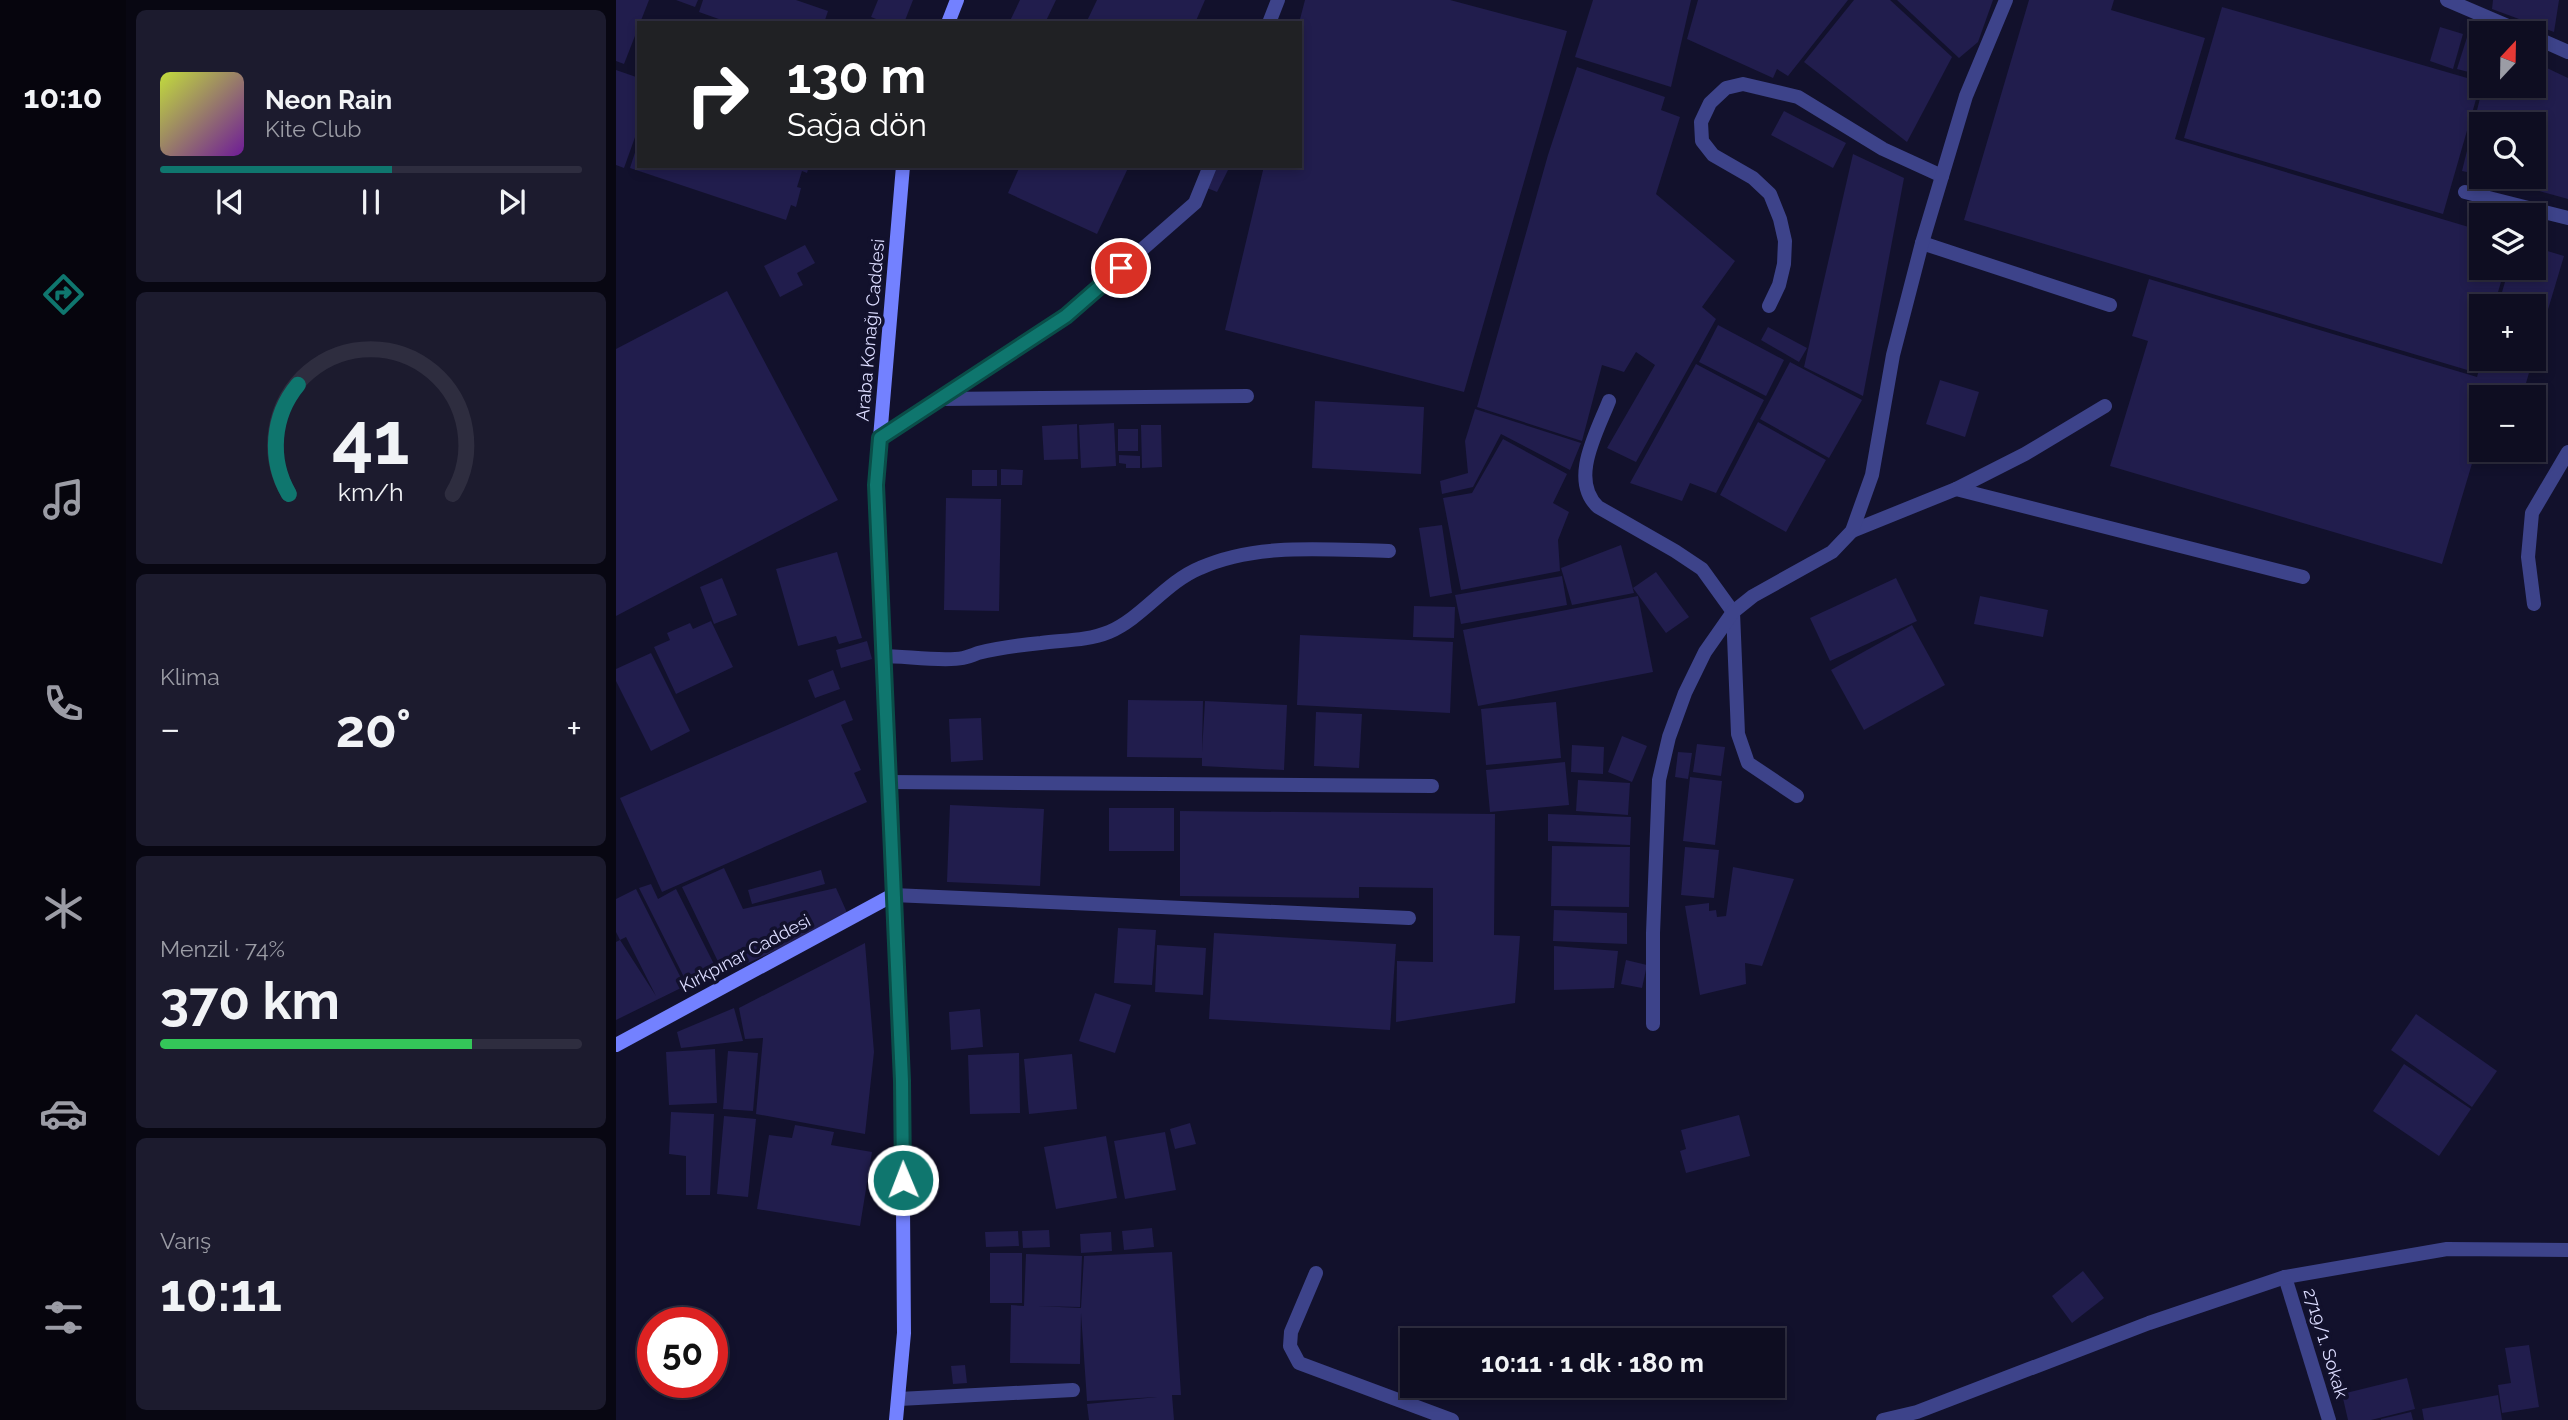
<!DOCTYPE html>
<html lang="tr">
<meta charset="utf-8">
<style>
:root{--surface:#0e0d21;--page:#1c1b2e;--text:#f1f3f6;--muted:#9b9ca5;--line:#2e2d3f;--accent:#0f766e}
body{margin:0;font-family:Raleway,sans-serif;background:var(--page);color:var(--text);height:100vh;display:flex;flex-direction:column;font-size:26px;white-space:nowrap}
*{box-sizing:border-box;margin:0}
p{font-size:23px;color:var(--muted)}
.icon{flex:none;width:38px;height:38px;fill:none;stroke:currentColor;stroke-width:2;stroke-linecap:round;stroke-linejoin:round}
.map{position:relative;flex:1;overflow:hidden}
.side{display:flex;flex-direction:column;gap:10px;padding:10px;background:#080712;width:490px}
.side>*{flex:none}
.guide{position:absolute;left:21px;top:21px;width:665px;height:147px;border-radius:0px;box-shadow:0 4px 10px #0003,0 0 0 2px var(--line);background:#202124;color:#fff;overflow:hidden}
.needle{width:46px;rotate:22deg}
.buttons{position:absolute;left:1853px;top:21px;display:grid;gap:14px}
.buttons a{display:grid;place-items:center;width:77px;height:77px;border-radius:0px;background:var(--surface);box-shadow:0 4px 10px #0003,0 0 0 2px var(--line);font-size:35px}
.speed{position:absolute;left:21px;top:1307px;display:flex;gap:14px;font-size:35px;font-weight:700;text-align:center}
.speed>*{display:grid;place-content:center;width:91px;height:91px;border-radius:50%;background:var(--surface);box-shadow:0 4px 10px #0003,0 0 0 2px var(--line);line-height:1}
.speed .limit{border:10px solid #d22;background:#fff;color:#111}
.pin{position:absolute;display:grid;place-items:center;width:60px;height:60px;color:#fff;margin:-30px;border:4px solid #fff;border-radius:50%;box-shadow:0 2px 7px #0007}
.me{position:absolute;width:77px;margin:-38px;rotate:359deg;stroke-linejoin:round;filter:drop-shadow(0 0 5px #0008)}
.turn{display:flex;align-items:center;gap:24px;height:147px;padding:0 35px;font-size:32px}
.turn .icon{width:91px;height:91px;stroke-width:2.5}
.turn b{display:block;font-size:49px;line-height:60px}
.big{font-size:52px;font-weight:700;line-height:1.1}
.side .tile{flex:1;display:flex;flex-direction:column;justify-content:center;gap:10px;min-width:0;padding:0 24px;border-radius:10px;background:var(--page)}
.side .dial{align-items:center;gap:0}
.dial svg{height:182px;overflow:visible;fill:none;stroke:var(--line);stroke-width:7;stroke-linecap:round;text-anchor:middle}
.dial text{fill:var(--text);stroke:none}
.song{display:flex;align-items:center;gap:21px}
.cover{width:84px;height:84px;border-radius:10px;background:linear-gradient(135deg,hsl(70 70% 55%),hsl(280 70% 35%))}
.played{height:7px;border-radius:4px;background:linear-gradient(90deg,var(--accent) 55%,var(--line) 55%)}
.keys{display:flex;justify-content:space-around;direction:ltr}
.heat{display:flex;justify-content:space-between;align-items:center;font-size:38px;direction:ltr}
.charge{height:10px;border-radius:5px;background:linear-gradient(90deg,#34c759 74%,var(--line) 0)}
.trip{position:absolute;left:784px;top:1328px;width:385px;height:70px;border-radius:0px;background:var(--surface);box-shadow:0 4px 10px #0003,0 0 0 2px var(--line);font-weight:700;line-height:70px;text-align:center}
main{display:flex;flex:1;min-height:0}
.tab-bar{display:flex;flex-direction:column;width:126px;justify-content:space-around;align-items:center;background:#06050d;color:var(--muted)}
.tab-bar .icon{width:49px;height:49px}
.tab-bar .on{color:var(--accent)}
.tab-bar b{font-size:32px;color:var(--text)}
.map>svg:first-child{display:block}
.building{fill:#211d4d}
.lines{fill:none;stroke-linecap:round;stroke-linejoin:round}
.lane{stroke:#3d438a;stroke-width:14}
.street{stroke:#3d438a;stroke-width:14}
.secondary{stroke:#7381ff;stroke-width:14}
.route-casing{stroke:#0a4d48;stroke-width:18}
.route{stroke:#0f766e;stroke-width:12}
.labels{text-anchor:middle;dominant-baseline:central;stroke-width:7;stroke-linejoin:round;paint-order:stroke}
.street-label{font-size:18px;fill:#dcdcff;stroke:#12112c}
</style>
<main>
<nav class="tab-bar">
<b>10:10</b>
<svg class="icon on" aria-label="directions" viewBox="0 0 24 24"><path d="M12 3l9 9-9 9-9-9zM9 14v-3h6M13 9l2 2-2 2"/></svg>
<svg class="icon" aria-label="music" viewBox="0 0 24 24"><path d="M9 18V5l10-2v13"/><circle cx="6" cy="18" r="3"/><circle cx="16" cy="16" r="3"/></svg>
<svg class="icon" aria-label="phone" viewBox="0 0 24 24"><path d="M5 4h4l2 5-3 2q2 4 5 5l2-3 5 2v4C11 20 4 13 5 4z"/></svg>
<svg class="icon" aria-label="climate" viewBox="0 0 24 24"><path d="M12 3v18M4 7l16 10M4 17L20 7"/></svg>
<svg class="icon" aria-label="car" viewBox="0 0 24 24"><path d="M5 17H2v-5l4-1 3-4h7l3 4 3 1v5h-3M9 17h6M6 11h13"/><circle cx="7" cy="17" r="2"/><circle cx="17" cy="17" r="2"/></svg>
<svg class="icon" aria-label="filters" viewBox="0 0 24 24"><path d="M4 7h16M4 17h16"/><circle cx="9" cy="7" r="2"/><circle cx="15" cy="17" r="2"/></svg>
</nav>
<section class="side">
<div class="tile">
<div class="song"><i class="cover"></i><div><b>Neon Rain</b><p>Kite Club</p></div></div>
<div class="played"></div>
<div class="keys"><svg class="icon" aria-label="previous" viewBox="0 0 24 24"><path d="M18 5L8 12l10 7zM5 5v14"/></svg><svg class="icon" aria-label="pause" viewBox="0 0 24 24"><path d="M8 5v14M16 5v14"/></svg><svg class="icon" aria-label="next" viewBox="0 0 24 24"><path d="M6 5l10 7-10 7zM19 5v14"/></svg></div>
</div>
<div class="tile dial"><svg viewBox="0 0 100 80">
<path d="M14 69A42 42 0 1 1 86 69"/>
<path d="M14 69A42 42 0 0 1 18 21" stroke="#0f766e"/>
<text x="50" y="56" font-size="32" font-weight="700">41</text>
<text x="50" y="72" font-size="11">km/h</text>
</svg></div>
<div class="tile"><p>Klima</p>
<div class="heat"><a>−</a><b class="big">20°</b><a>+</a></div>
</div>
<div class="tile"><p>Menzil · 74%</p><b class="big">370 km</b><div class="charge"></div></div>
<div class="tile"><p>Varış</p><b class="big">10:11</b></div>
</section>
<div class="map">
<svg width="1952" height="1420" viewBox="0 0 1952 1420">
<rect width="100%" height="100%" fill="#12112c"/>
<g class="building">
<polygon points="0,0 33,0 8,64 0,61"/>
<polygon points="60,0 82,0 79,7"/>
<polygon points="87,0 180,0 212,11 208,23 114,23 83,12"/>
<polygon points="262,0 297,0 288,23 270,23 255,17"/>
<polygon points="404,0 440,0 429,23 393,23"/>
<polygon points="481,0 589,0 579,23 470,23"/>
<polygon points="689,0 834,0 951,31 848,392 609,330 648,166 684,166 683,23"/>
<polygon points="977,0 1075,0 1055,87 959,57"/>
<polygon points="1082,0 1232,0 1172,76 1161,69 1157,78 1071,39"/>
<polygon points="1238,0 1274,0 1336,57 1291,142 1188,62"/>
<polygon points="1281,0 1377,0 1362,42 1343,58"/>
<polygon points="1413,0 1498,0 1495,10 1589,38 1559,139 1866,231 1866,268 1889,268 1878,306 1866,306 1866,348 1858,372 1348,220"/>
<polygon points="1877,0 1943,0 1938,32 1876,9"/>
<polygon points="1606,7 1865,82 1827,214 1568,138"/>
<polygon points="1824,27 1847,34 1837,69 1814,61"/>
<polygon points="1852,34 1866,38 1864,75 1841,69"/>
<polygon points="1918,62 1952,78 1952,199 1876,178 1918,177 1918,124 1866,124 1866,175 1846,171 1867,86 1918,86"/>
<polygon points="961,67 1049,97 1045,110 1064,117 1040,194 1119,261 1086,307 1100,319 1020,462 991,448 1039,365 1020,352 1008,372 986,365 966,441 861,407 932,155"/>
<polygon points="0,70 23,78 23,126 8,168 0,165"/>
<polygon points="1168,111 1230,143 1217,168 1155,135"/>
<polygon points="22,143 23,166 193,166 191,173 186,171 181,187 185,188 180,207 175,205 170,220 14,168"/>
<polygon points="1237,154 1288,178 1247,396 1188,367"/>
<polygon points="404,166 513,166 481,234 392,193"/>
<polygon points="601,166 614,166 601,192 591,188"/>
<polygon points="189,245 199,263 181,273 187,285 164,297 148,266"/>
<polygon points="1918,247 1948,256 1919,353 1918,306 1882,306 1893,268 1918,268"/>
<polygon points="1533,279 1861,377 1866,359 1917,359 1906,397 1866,397 1866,441 1863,440 1826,564 1494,466 1532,341 1516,336"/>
<polygon points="111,291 222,500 0,616 0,349"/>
<polygon points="1102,325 1168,360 1150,396 1083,362"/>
<polygon points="1152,327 1191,348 1183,362 1145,340"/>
<polygon points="1174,362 1246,400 1213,458 1144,419"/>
<polygon points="1080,364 1148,400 1100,493 1074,483 1066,501 1014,483"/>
<polygon points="1324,380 1363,392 1349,437 1310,424"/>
<polygon points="699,401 808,407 805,474 696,468"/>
<polygon points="859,409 965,443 954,470 885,434 857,487 826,494 824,481 852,473 849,441"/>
<polygon points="1142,422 1210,460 1170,532 1104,495"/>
<polygon points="498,423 500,466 465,468 463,425"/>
<polygon points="461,424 462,459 428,460 426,426"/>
<polygon points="525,425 545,425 546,467 526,468"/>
<rect x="502" y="429" width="20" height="22"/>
<polygon points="887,439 951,474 937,503 953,512 942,540 944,571 845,590 827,498 856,493"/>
<polygon points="503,455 524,456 524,468 510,468 510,464 503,463"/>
<polygon points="385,469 407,470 406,485 385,485"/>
<rect x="356" y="470" width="25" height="16"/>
<polygon points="330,498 385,499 383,611 328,610"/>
<polygon points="826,525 836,593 814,597 803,528"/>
<polygon points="1005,545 1018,593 956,605 945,568"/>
<polygon points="221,552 246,638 223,644 220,636 182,646 160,569"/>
<polygon points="1040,572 1073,617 1050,633 1017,588"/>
<polygon points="946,576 951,605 845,624 839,595"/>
<polygon points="106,578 121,615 98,624 84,587"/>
<polygon points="1280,578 1301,621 1214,661 1194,618"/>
<polygon points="1022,596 1037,672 862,706 847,630"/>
<polygon points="1364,596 1432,610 1427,637 1358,624"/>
<polygon points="798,606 839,607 838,638 797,637"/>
<polygon points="95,621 117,667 60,694 38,647 54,640 51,633 74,623 77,629"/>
<polygon points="1296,625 1329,685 1248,730 1215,670"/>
<polygon points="684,635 837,642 834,713 681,705"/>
<polygon points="251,641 256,659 225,668 220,650"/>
<polygon points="35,653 74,731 35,751 0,681 0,669"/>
<polygon points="217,670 224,689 199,698 192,680"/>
<polygon points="229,700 237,720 225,725 245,770 238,773 251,802 46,892 4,798"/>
<polygon points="512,700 587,701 586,752 589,701 671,705 668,770 586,766 586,758 511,757"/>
<polygon points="940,702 945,758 870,765 865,709"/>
<polygon points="700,712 746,714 743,768 698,766"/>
<polygon points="365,718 367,760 335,762 333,719"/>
<polygon points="1006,736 1031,746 1016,782 992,772"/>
<polygon points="1081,744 1109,747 1105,776 1077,772"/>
<polygon points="956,745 988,747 987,774 955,772"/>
<polygon points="1062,752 1076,753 1072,779 1059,777"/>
<polygon points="949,762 953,805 874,812 870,770"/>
<polygon points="1074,777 1106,781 1099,845 1067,841"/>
<polygon points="962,780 1014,783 1012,815 960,811"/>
<polygon points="334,805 428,809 424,886 331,882"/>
<rect x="493" y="808" width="65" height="43"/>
<polygon points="564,811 879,814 878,935 904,936 899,1003 780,1022 781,961 817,962 817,888 743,887 743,898 564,896"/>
<polygon points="932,814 1015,817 1014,845 932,841"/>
<polygon points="936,846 1014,847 1013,907 935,906"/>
<polygon points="1069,847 1103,850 1098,898 1065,895"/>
<polygon points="1117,867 1178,879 1146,966 1129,963 1130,984 1084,995 1069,906 1093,903 1093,911 1100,910 1101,917 1110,916"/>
<polygon points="108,868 127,909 220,888 233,917 108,974 66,887"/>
<polygon points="205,870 209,884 136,904 132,890"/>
<polygon points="35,884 42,899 60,889 103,974 74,989 23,888"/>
<polygon points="20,889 69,986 0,1020 0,942 4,940 40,996 10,937 4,940 0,932 0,899"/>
<polygon points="938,910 1011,913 1011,944 937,941"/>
<polygon points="502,928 540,930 536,985 498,983"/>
<polygon points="598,933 780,944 774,1030 593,1019"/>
<polygon points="249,943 258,1052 249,1134 140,1114 147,1038 129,1039 123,1008"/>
<polygon points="541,945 590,948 587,995 539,992"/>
<polygon points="938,946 1002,951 998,988 938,990"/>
<polygon points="1010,960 1031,965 1026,988 1005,984"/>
<polygon points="479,993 515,1005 499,1053 463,1041"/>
<polygon points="118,1008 127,1041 65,1048 61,1032"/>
<polygon points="364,1009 367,1047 335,1050 333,1012"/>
<polygon points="1800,1014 1881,1071 1856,1107 1775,1050"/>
<polygon points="99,1049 101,1103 53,1105 50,1052"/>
<polygon points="112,1051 142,1053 137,1111 107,1109"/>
<polygon points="403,1053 404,1113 354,1114 352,1055"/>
<polygon points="456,1054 461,1109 413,1114 408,1059"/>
<polygon points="1788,1064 1855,1109 1823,1156 1757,1111"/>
<polygon points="55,1112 98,1114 94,1195 70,1195 70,1156 53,1154"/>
<polygon points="1123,1115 1134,1156 1070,1173 1064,1151 1070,1149 1065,1130"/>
<polygon points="108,1116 140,1119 132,1197 101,1194"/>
<polygon points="574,1123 580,1144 559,1149 554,1129"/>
<polygon points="179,1125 218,1132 215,1145 256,1152 244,1226 141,1209 153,1135 176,1138"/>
<polygon points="549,1132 560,1190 509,1199 498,1141"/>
<polygon points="490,1136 501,1198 440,1209 428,1147"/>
<polygon points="536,1228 538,1247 508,1250 506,1231"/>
<polygon points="433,1230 434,1247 407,1248 406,1231"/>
<polygon points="402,1231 403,1246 370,1247 369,1232"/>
<polygon points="495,1232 496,1251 465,1253 464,1234"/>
<polygon points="556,1252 565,1395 556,1395 558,1420 473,1420 471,1404 541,1397 471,1401 465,1313 464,1364 394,1363 395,1305 408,1306 410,1254 466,1256 464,1307 421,1306 465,1308 468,1256"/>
<rect x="374" y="1253" width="32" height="50"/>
<polygon points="1467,1271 1488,1298 1456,1323 1436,1296"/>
<polygon points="1913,1345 1923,1407 1886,1413 1882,1385 1895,1383 1889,1348"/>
<polygon points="349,1365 351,1383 337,1384 335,1366"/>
<polygon points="1791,1378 1799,1409 1755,1420 1732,1420 1726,1394"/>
<polygon points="1882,1395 1886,1420 1808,1420 1806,1409"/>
<polygon points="1795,1412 1797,1420 1765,1420 1765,1419"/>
</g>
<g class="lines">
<g class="lane">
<polyline points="1831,0 1908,33"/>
<polyline points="1918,37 1952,52"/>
<polyline points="1849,192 1952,218"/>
<polyline points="1306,243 1494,305"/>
<polyline points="1153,306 1163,285 1168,264 1169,241 1164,219 1154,194 1137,178 1097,155 1086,141 1085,122 1094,103 1110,88 1127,84 1182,97 1267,149 1326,176"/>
<polyline points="324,399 631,396"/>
<path d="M 993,401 C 981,432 953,480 982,507 L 1059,551 L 1086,569 L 1117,612 L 1122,734 L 1132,763 L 1181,796"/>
<polyline points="1340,489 1687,577"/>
<polyline points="1236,531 1340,489 1409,454 1489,406"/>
<polyline points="1918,604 1912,557 1916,513 1952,452"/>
<path d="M 267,656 C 289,656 327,662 347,658 C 352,657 357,655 362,653 C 382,648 404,645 425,643 C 448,640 471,641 493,632 C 526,618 550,582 584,568 C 642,542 712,550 773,551"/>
<polyline points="272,782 816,786"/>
<polyline points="277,895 793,918"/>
<polyline points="700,1273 675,1332 674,1346 683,1363 836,1420"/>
<polyline points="283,1399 457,1390"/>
</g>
<g class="street">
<polyline points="653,23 662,0"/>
<polyline points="264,438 450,316 579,203 594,166"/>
<polyline points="1037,1024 1037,933 1043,780 1053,737 1069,693 1089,652 1117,612 1137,596 1216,552 1236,531 1256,475 1277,355 1306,243 1350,96 1390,0"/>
<polyline points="1669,1277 1713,1420"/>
<polyline points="1267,1420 1301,1412 1533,1323 1669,1277 1831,1249 1952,1250"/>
</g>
<g class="secondary">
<polyline points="332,23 341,0"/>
<polyline points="0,1045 277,895"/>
<polyline points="280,1420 288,1333 286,1081 260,485 287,166"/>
</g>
</g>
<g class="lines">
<g class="route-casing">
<polyline id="route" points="287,1180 286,1081 260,485 264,438 450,316 505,268"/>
</g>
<use href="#route" class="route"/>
</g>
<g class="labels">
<g class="street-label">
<text transform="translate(254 330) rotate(-85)">Araba Konağı Caddesi</text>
<text transform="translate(129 953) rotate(-28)">Kırkpınar Caddesi</text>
<text transform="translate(1710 1343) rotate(73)">2719/1. Sokak</text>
</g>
</g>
</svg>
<div class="buttons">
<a><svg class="needle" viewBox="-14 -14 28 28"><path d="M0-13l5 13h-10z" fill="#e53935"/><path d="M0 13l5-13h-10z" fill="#9b9ca5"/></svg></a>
<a><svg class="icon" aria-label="search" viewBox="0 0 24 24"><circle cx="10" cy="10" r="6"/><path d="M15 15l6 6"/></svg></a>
<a><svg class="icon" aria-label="layers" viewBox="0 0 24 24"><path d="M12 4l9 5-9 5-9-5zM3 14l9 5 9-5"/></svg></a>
<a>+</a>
<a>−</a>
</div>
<div class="speed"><div class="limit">50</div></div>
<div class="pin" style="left:505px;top:268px;background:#d93025"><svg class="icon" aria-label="arrive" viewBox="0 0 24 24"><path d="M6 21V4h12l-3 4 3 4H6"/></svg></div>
<svg class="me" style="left:287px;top:1180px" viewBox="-20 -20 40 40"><circle r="17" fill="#0f766e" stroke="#fff" stroke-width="3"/><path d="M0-11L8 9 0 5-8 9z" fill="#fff"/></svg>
<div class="trip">10:11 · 1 dk · 180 m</div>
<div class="guide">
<div class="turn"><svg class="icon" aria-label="right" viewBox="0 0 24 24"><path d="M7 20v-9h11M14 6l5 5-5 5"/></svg><div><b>130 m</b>Sağa dön</div></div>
</div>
</div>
</main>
